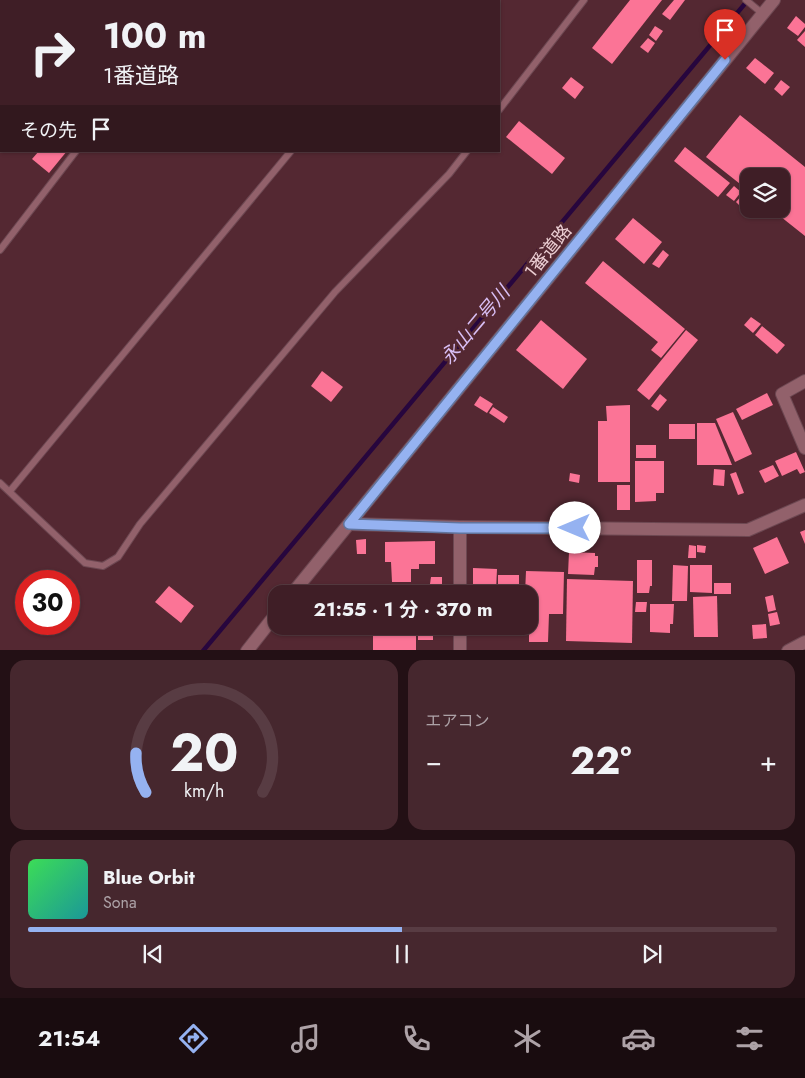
<!DOCTYPE html>
<html lang="ja">
<meta charset="utf-8">
<style>
:root{--surface:#3f1e26;--page:#46272e;--text:#f1f3f6;--muted:#ada2a7;--line:#583c43;--accent:#95b2f1}
body{margin:0;font-family:Jost,"Noto Sans JP",sans-serif;background:var(--page);color:var(--text);height:100vh;display:flex;flex-direction:column;font-size:19px;white-space:nowrap}
*{box-sizing:border-box;margin:0}
p{font-size:16px;color:var(--muted)}
.icon{flex:none;width:28px;height:28px;fill:none;stroke:currentColor;stroke-width:2;stroke-linecap:round;stroke-linejoin:round}
.map{position:relative;height:650px;overflow:hidden}
.sheet{display:flex;flex-direction:column;gap:10px;padding:10px;background:#231015;flex:1}
.sheet>*{flex:none}
.banner{position:absolute;left:0px;top:0px;width:500px;height:152px;box-shadow:0 1px 4px #0004,0 0 0 1px var(--line);background:#3f1e26;color:var(--text);overflow:hidden}
.buttons{position:absolute;left:740px;top:168px;display:grid;gap:10px}
.buttons a{display:grid;place-items:center;width:50px;height:50px;border-radius:10px;background:var(--surface);box-shadow:0 1px 4px #0004,0 0 0 1px var(--line);font-size:25px}
.speed{position:absolute;left:15px;top:570px;display:flex;gap:10px;font-size:25px;font-weight:700;text-align:center}
.speed>*{display:grid;place-content:center;width:65px;height:65px;border-radius:50%;background:var(--surface);box-shadow:0 1px 4px #0004,0 0 0 1px var(--line);line-height:1}
.speed .limit{border:8px solid #d22;background:#fff;color:#111}
.pin{position:absolute;display:grid;place-items:center;width:42px;height:42px;color:#fff;margin:-51px -21px;border-radius:50% 50% 50% 0;rotate:-45deg;box-shadow:0 0 5px #0007}
.pin .icon{rotate:45deg}
.me{position:absolute;width:55px;margin:-28px;rotate:270deg;stroke-linejoin:round;filter:drop-shadow(0 0 4px #0008)}
.turn{display:flex;align-items:center;gap:18px;height:105px;padding:0 20px;font-size:22px}
.turn .icon{width:65px;height:65px;stroke-width:2.5}
.turn b{display:block;font-size:35px;line-height:42px}
.then{display:flex;align-items:center;height:48px;padding:0 20px;background:#0003;gap:10px;font-size:19px}
.big{font-size:38px;font-weight:700;line-height:1.1}
.sheet .card{flex:1;display:flex;flex-direction:column;justify-content:center;gap:8px;min-width:0;padding:0 18px;border-radius:15px;background:var(--page)}
.sheet .dial{align-items:center;gap:0}
.dial svg{height:130px;overflow:visible;fill:none;stroke:var(--line);stroke-width:7;stroke-linecap:round;text-anchor:middle}
.dial text{fill:var(--text);stroke:none}
.song{display:flex;align-items:center;gap:15px}
.cover{width:60px;height:60px;border-radius:8px;background:linear-gradient(135deg,hsl(130 70% 55%),hsl(180 70% 35%))}
.played{height:5px;border-radius:2px;background:linear-gradient(90deg,var(--accent) 50%,var(--line) 50%)}
.keys{display:flex;justify-content:space-around;direction:ltr}
.heat{display:flex;justify-content:space-between;align-items:center;font-size:28px;direction:ltr}
.sheet .tiles{flex:1;display:grid;gap:10px;grid-template-columns:1fr 1fr}
.card:last-child{grid-column:span 2}
.trip{position:absolute;left:268px;top:585px;width:270px;height:50px;border-radius:15px;background:var(--surface);box-shadow:0 1px 4px #0004,0 0 0 1px var(--line);font-weight:700;line-height:50px;text-align:center}
.tabs{display:flex;height:80px;justify-content:space-around;align-items:center;background:#190c0f;color:var(--muted)}
.tabs .icon{width:35px;height:35px}
.tabs .active{color:var(--accent)}
.tabs b{font-size:22px;color:var(--text)}
.map>svg:first-child{display:block}
.lines{fill:none;stroke-linecap:round;stroke-linejoin:round}
.stream{stroke:#27063e;stroke-width:4.5}
.building{fill:#fb7496}
.service-casing{stroke:#6d4852;stroke-width:8}
.minor-casing{stroke:#6d4852;stroke-width:14}
.tertiary-casing{stroke:#6d4852;stroke-width:14}
.service{stroke:#92616b;stroke-width:6}
.minor{stroke:#92616b;stroke-width:12}
.tertiary{stroke:#92616b;stroke-width:12}
.route-casing{stroke:#61749d;stroke-width:12}
.route{stroke:#95b2f1;stroke-width:9}
.labels{text-anchor:middle;dominant-baseline:central;stroke-width:5;stroke-linejoin:round;paint-order:stroke}
.street-label{font-size:18px;fill:#ebced3;stroke:#542832}
.water-label{font-size:19px;font-style:italic;fill:#d9bff5;stroke:#542832}
</style>
<div class="map">
<svg width="805" height="651" viewBox="0 0 805 651">
<rect width="100%" height="100%" fill="#542832"/>
<g class="lines">
<polyline class="stream" points="203,651 748,0"/>
</g>
<g class="building">
<polygon points="630,0 662,0 612,64 592,48"/>
<polygon points="674,0 685,0 670,20 662,14"/>
<polygon points="796,16 805,24 805,27 798,36 787,28"/>
<polygon points="655,26 663,31 656,41 649,35"/>
<polygon points="805,31 805,47 797,40"/>
<polygon points="648,38 655,43 648,53 640,47"/>
<polygon points="755,58 774,73 765,84 746,68"/>
<polygon points="571,77 584,87 575,99 562,88"/>
<polygon points="781,80 790,87 782,96 774,89"/>
<polygon points="740,115 805,167 805,236 771,209 781,209 781,176 749,176 749,191 706,157"/>
<polygon points="519,121 565,158 552,174 506,137"/>
<polygon points="685,147 730,183 718,197 674,161"/>
<polygon points="39,151 67,151 49,173 32,159"/>
<polygon points="734,186 741,192 734,201 726,195"/>
<polygon points="743,194 747,197 740,206 736,202"/>
<polygon points="749,199 749,207 745,210 741,207"/>
<polygon points="633,218 662,242 644,264 615,239"/>
<polygon points="663,250 669,255 659,268 652,264"/>
<polygon points="603,261 685,329 661,358 651,350 658,342 585,283"/>
<polygon points="751,317 761,324 753,333 744,325"/>
<polygon points="541,320 587,359 563,389 516,350"/>
<polygon points="762,326 785,345 777,354 755,335"/>
<polygon points="686,330 698,340 649,400 637,390"/>
<polygon points="322,371 343,387 331,402 311,386"/>
<polygon points="767,393 773,405 742,420 736,409"/>
<polygon points="660,394 667,400 658,411 651,406"/>
<polygon points="480,396 493,404 487,413 474,405"/>
<polygon points="630,405 630,482 598,482 598,421 607,421 606,406"/>
<polygon points="493,407 508,417 504,423 489,413"/>
<polygon points="733,412 752,454 735,462 716,419"/>
<polygon points="697,423 715,423 732,465 697,465"/>
<rect x="669" y="424" width="26" height="15"/>
<rect x="636" y="445" width="20" height="13"/>
<polygon points="796,452 805,472 800,474 797,469 782,476 775,461"/>
<polygon points="635,461 664,461 664,493 656,493 656,501 635,502"/>
<polygon points="773,465 779,476 765,483 759,471"/>
<polygon points="714,469 725,470 724,486 713,485"/>
<polygon points="736,472 744,493 738,495 730,474"/>
<polygon points="570,473 580,475 579,483 569,481"/>
<rect x="617" y="485" width="13" height="25"/>
<polygon points="805,530 805,544 800,532"/>
<polygon points="777,537 789,563 765,574 753,548"/>
<polygon points="366,539 366,554 357,554 356,540"/>
<polygon points="435,541 435,564 419,564 419,569 411,569 411,582 392,582 391,562 385,562 385,542"/>
<polygon points="689,545 696,546 696,558 688,558"/>
<polygon points="697,545 706,546 705,553 697,552"/>
<polygon points="569,552 595,553 595,556 598,556 598,567 595,567 594,575 568,574"/>
<polygon points="637,560 652,560 652,586 650,586 649,593 637,593"/>
<polygon points="673,565 688,566 687,601 672,601"/>
<polygon points="690,565 712,565 712,593 690,592"/>
<polygon points="473,568 497,569 496,591 473,590"/>
<polygon points="526,571 564,572 563,614 549,614 548,642 529,642 529,594 525,594"/>
<polygon points="498,575 519,575 519,590 498,589"/>
<polygon points="431,577 442,577 442,584 430,584"/>
<polygon points="567,579 633,581 632,643 566,641"/>
<rect x="714" y="583" width="17" height="11"/>
<polygon points="169,586 194,606 181,623 155,602"/>
<polygon points="439,587 439,594 374,594 374,588"/>
<rect x="321" y="590" width="49" height="4"/>
<polygon points="773,595 776,610 768,612 765,597"/>
<polygon points="717,596 718,637 694,637 693,597"/>
<polygon points="636,602 647,602 646,612 635,612"/>
<polygon points="650,604 674,604 673,624 670,624 670,633 650,632"/>
<polygon points="777,612 780,624 770,626 768,614"/>
<polygon points="766,624 767,638 753,639 752,625"/>
<rect x="373" y="631" width="43" height="20"/>
<rect x="418" y="632" width="15" height="8"/>
</g>
<g class="lines">
<g class="service-casing">
<g id="service">
<polyline points="746,0 763,14"/>
<polyline points="147,1 147,0"/>
<polyline points="415,1 416,0"/>
<polyline points="499,110 584,0"/>
<polyline points="0,250 76,151"/>
<polyline points="0,483 85,563 103,566 118,557 140,524 335,292 449,174 467,151"/>
<polyline points="10,491 291,151"/>
</g>
</g>
<g class="minor-casing">
<g id="minor">
<polyline points="805,381 782,394 805,448"/>
<polyline points="349,524 460,527 748,530 805,505"/>
<polyline points="460,594 460,527"/>
<polyline points="460,651 460,626"/>
<polyline points="788,651 805,642"/>
</g>
</g>
<g class="tertiary-casing">
<g id="tertiary">
<polyline points="292,594 774,0"/>
<polyline points="247,651 276,614"/>
</g>
</g>
<use href="#service" class="service"/>
<use href="#minor" class="minor"/>
<use href="#tertiary" class="tertiary"/>
</g>
<g class="lines">
<g class="route-casing">
<polyline id="route" points="575,528 460,528 349,524 725,60"/>
</g>
<use href="#route" class="route"/>
</g>
<g class="labels">
<g class="street-label">
<text transform="translate(548 251) rotate(-51)">1番道路</text>
</g>
<g class="water-label">
<text transform="translate(475 325) rotate(-50)">永山二号川</text>
</g>
</g>
</svg>
<div class="buttons">
<a><svg class="icon" aria-label="layers" viewBox="0 0 24 24"><path d="M12 4l9 5-9 5-9-5zM3 14l9 5 9-5"/></svg></a>
</div>
<div class="speed"><div class="limit">30</div></div>
<div class="pin" style="left:725px;top:60px;background:#d93025"><svg class="icon" aria-label="arrive" viewBox="0 0 24 24"><path d="M6 21V4h12l-3 4 3 4H6"/></svg></div>
<svg class="me" style="left:575px;top:528px" viewBox="-20 -20 40 40"><circle r="19" fill="#fff"/><path d="M0-13L10 11 0 6-10 11z" fill="#95b2f1"/></svg>
<div class="trip">21:55 · 1 分 · 370 m</div>
<div class="banner">
<div class="turn"><svg class="icon" aria-label="right" viewBox="0 0 24 24"><path d="M7 20v-9h11M14 6l5 5-5 5"/></svg><div><b>100 m</b>1番道路</div></div>
<div class="then">その先<svg class="icon" aria-label="arrive" viewBox="0 0 24 24"><path d="M6 21V4h12l-3 4 3 4H6"/></svg></div>
</div>
</div>
<section class="sheet">
<div class="tiles">
<div class="card dial"><svg viewBox="0 0 100 80">
<path d="M14 69A42 42 0 1 1 86 69"/>
<path d="M14 69A42 42 0 0 1 8 45" stroke="#95b2f1"/>
<text x="50" y="56" font-size="32" font-weight="700">20</text>
<text x="50" y="72" font-size="11">km/h</text>
</svg></div>
<div class="card"><p>エアコン</p>
<div class="heat"><a>−</a><b class="big">22°</b><a>+</a></div>
</div>
<div class="card">
<div class="song"><i class="cover"></i><div><b>Blue Orbit</b><p>Sona</p></div></div>
<div class="played"></div>
<div class="keys"><svg class="icon" aria-label="previous" viewBox="0 0 24 24"><path d="M18 5L8 12l10 7zM5 5v14"/></svg><svg class="icon" aria-label="pause" viewBox="0 0 24 24"><path d="M8 5v14M16 5v14"/></svg><svg class="icon" aria-label="next" viewBox="0 0 24 24"><path d="M6 5l10 7-10 7zM19 5v14"/></svg></div>
</div>
</div>
</section>
<nav class="tabs">
<b>21:54</b>
<svg class="icon active" aria-label="directions" viewBox="0 0 24 24"><path d="M12 3l9 9-9 9-9-9zM9 14v-3h6M13 9l2 2-2 2"/></svg>
<svg class="icon" aria-label="music" viewBox="0 0 24 24"><path d="M9 18V5l10-2v13"/><circle cx="6" cy="18" r="3"/><circle cx="16" cy="16" r="3"/></svg>
<svg class="icon" aria-label="phone" viewBox="0 0 24 24"><path d="M5 4h4l2 5-3 2q2 4 5 5l2-3 5 2v4C11 20 4 13 5 4z"/></svg>
<svg class="icon" aria-label="climate" viewBox="0 0 24 24"><path d="M12 3v18M4 7l16 10M4 17L20 7"/></svg>
<svg class="icon" aria-label="car" viewBox="0 0 24 24"><path d="M5 17H2v-5l4-1 3-4h7l3 4 3 1v5h-3M9 17h6M6 11h13"/><circle cx="7" cy="17" r="2"/><circle cx="17" cy="17" r="2"/></svg>
<svg class="icon" aria-label="filters" viewBox="0 0 24 24"><path d="M4 7h16M4 17h16"/><circle cx="9" cy="7" r="2"/><circle cx="15" cy="17" r="2"/></svg>
</nav>
